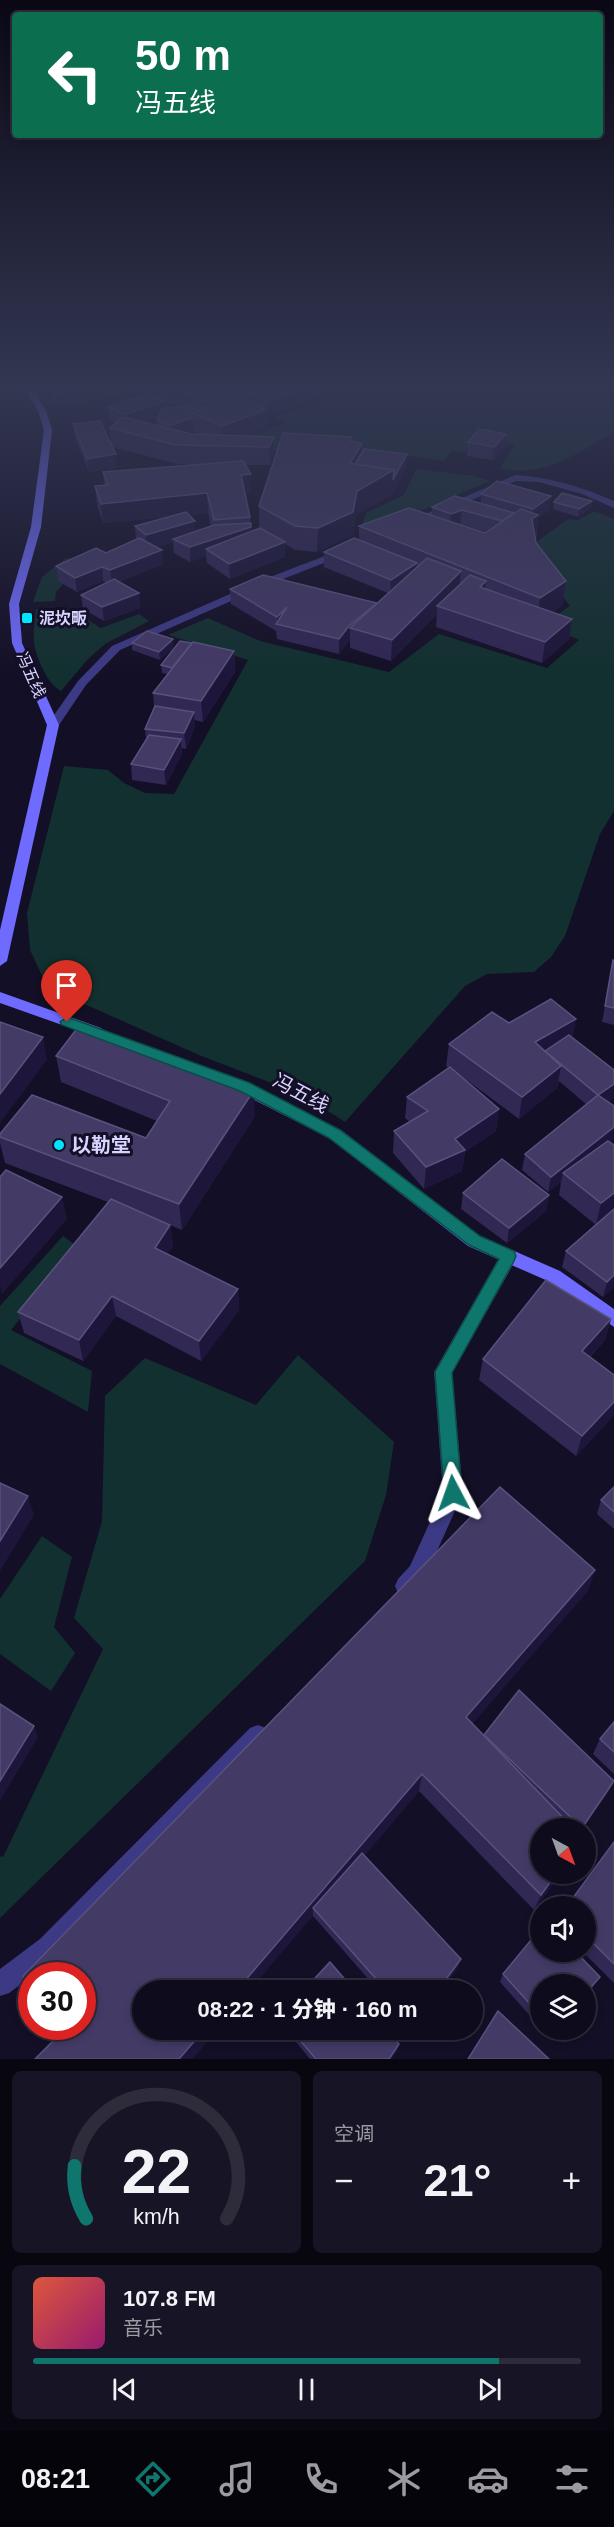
<!DOCTYPE html>
<html lang="zh">
<meta charset="utf-8">
<style>
:root{--surface:#0e0b1c;--page:#171425;--text:#f1f3f6;--muted:#9b9ba3;--line:#2e2b3b;--accent:#0f766e}
body{margin:0;font-family:Helvetica,"Noto Sans SC",sans-serif;background:var(--page);color:var(--text);height:100vh;display:flex;flex-direction:column;font-size:22px;white-space:nowrap}
*{box-sizing:border-box;margin:0}
p{font-size:20px;color:var(--muted)}
.icon{flex:none;width:33px;height:33px;fill:none;stroke:currentColor;stroke-width:2;stroke-linecap:round;stroke-linejoin:round}
.map{position:relative;height:2059px;overflow:hidden}
.panel{display:flex;flex-direction:column;gap:12px;padding:12px;background:#08060f;flex:1}
.panel>*{flex:none}
.banner{position:absolute;left:12px;top:12px;width:591px;height:126px;border-radius:6px;box-shadow:0 3px 9px #0003,0 0 0 2px var(--line);background:#0b6e4f;color:#fff;overflow:hidden}
.needle{width:39px;rotate:139deg}
.fabs{position:absolute;left:530px;top:1818px;display:grid;gap:12px}
.fabs a{display:grid;place-items:center;width:66px;height:66px;border-radius:50%;background:var(--surface);box-shadow:0 3px 9px #0003,0 0 0 2px var(--line);font-size:30px}
.speed{position:absolute;left:18px;top:1962px;display:flex;gap:12px;font-size:30px;font-weight:700;text-align:center}
.speed>*{display:grid;place-content:center;width:78px;height:78px;border-radius:50%;background:var(--surface);box-shadow:0 3px 9px #0003,0 0 0 2px var(--line);line-height:1}
.speed .limit{border:9px solid #d22;background:#fff;color:#111}
.pin{position:absolute;display:grid;place-items:center;width:51px;height:51px;color:#fff;margin:-62px -26px;border-radius:50% 50% 50% 0;rotate:-45deg;box-shadow:0 0 6px #0007}
.pin .icon{rotate:45deg}
.me{position:absolute;width:66px;margin:-33px;rotate:356deg;stroke-linejoin:round;filter:drop-shadow(0 0 4px #0008)}
.turn{display:flex;align-items:center;gap:21px;height:126px;padding:0 24px;font-size:27px}
.turn .icon{width:78px;height:78px;stroke-width:2.5}
.turn b{display:block;font-size:42px;line-height:51px}
.big{font-size:45px;font-weight:800;line-height:1.1}
.panel .widget{flex:1;display:flex;flex-direction:column;justify-content:center;gap:9px;min-width:0;padding:0 21px;border-radius:9px;background:var(--page)}
.panel .dial{align-items:center;gap:0}
.dial svg{height:156px;overflow:visible;fill:none;stroke:var(--line);stroke-width:7;stroke-linecap:round;text-anchor:middle}
.dial text{fill:var(--text);stroke:none}
.song{display:flex;align-items:center;gap:18px}
.cover{width:72px;height:72px;border-radius:9px;background:linear-gradient(135deg,hsl(10 70% 55%),hsl(320 70% 35%))}
.played{height:6px;border-radius:3px;background:linear-gradient(90deg,var(--accent) 85%,var(--line) 85%)}
.keys{display:flex;justify-content:space-around;direction:ltr}
.heat{display:flex;justify-content:space-between;align-items:center;font-size:33px;direction:ltr}
.panel .tiles{flex:1;display:grid;gap:12px;grid-template-columns:1fr 1fr}
.widget:last-child{grid-column:span 2}
.trip{position:absolute;left:132px;top:1980px;width:351px;height:60px;border-radius:30px;background:var(--surface);box-shadow:0 3px 9px #0003,0 0 0 2px var(--line);font-weight:800;line-height:60px;text-align:center}
.tabs{display:flex;height:96px;justify-content:space-around;align-items:center;background:#06040b;color:var(--muted)}
.tabs .icon{width:42px;height:42px}
.tabs .on{color:var(--accent)}
.tabs b{font-size:27px;color:var(--text)}
.map>svg:first-child{display:block}
.green{fill:#12302f}
.lines{fill:none;stroke-linecap:round;stroke-linejoin:round}
.street{fill:#3d3a85;fill-rule:evenodd}
.secondary{fill:#6f6bff;fill-rule:evenodd}
.wall{fill:#312854;fill-rule:evenodd}
.shaded-wall{fill:#1d163a}
.building{fill:#433a66;stroke:#5a527e;stroke-width:1.5}
.route{fill:#0f766e;stroke:#0a4d48;stroke-width:1.5}
.poi-dot{fill:#00e5ff;stroke:#130f26;stroke-width:2}
.labels{text-anchor:middle;dominant-baseline:central;stroke-width:6;stroke-linejoin:round;paint-order:stroke}
.far-poi-label{font-size:16px;font-weight:bold;fill:#d9d4ff;stroke:#130f26;text-anchor:start}
.far-street-label{font-size:16px;fill:#d9d4ff;stroke:#130f26}
.street-label{font-size:20px;fill:#d9d4ff;stroke:#130f26}
.poi-label{font-size:20px;font-weight:bold;fill:#d9d4ff;stroke:#130f26;text-anchor:start}
</style>
<div class="map">
<svg width="614" height="2059" viewBox="0 0 614 2059">
<rect width="100%" height="100%" fill="#130f26"/>
<g class="green">
<path d="M 319,389 L 601,389 L 593,396 L 614,401 L 614,432 C 576,453 545,479 500,468 L 515,445 L 477,438 L 464,453 L 452,451 L 443,461 L 396,454 L 240,449 L 226,446 L 286,423 L 275,417 L 325,400 Z"/>
<polygon points="416,469 474,476 490,481 368,533 361,529 366,513 404,495"/>
<polygon points="594,511 614,519 614,811 600,834 565,936 551,957 534,972 487,974 465,986 345,1122 303,1095 199,1055 73,999 45,982 30,950 27,913 64,766 108,770 124,783 145,793 174,794 248,660 168,635 208,618 260,641 389,672 439,634 547,668 579,640 544,624 570,606 537,562 535,543 568,519 578,520"/>
<polygon points="66,558 83,561 56,592 55,601 33,602 42,577"/>
<path d="M 36,609 L 70,609 L 101,628 L 139,614 L 149,621 L 105,644 L 88,659 L 61,691 C 47,684 36,657 34,642 C 33,631 35,619 36,609 Z"/>
<polygon points="63,1236 78,1247 11,1330 92,1371 88,1412 0,1364 0,1306"/>
<polygon points="298,1355 394,1442 386,1495 365,1561 0,1918 0,1856 3,1857 103,1649 74,1618 102,1521 105,1396 145,1358 256,1405"/>
<polygon points="42,1536 72,1557 54,1627 75,1653 51,1691 0,1654 0,1599"/>
</g>
<g class="lines">
<g class="street">
<path d="M 515,475 C 550,477 582,487 614,501 L 614,508 L 582,494 L 539,482 L 516,481 L 415,524 L 407,522 Z"/>
<polygon points="343,549 348,552 347,554 265,586 120,650 86,685 57,728 53,729 47,725 78,681 112,646 257,582"/>
<polygon points="509,1249 515,1251 518,1256 452,1373 463,1493 424,1580 412,1593 405,1596 398,1593 395,1586 398,1579 410,1566 443,1493 434,1372 503,1251"/>
<polygon points="258,1725 266,1728 269,1736 266,1744 58,1957 9,1993 0,1996 0,1969 40,1939 250,1728"/>
</g>
<g class="secondary">
<polygon points="25,389 33,389 46,411 52,430 41,527 19,604 22,643 59,725 7,961 0,966 0,930 47,725 12,643 9,604 31,527 44,430 38,411"/>
<polygon points="0,992 101,1028 104,1032 101,1036 96,1037 0,1003"/>
<polygon points="237,1078 341,1130 480,1236 560,1271 614,1309 614,1327 548,1281 468,1246 329,1138 231,1088 229,1084 231,1080"/>
</g>
</g>
<g class="wall">
<polygon points="46,389 81,389 83,403 58,406"/>
<polygon points="103,389 132,389 111,395"/>
<path d="M 153,389 L 320,389 L 320,396 L 303,402 L 289,396 L 289,407 L 266,414 L 267,428 L 246,436 L 274,437 L 274,455 L 270,465 L 245,465 L 251,474 L 251,493 L 245,494 L 250,517 L 251,532 L 259,528 L 259,506 L 351,441 L 362,452 L 406,467 L 393,494 L 356,515 L 353,535 L 317,552 L 295,550 L 285,544 L 285,557 L 230,579 L 207,563 L 206,556 L 190,562 L 174,553 L 173,542 L 156,547 L 163,564 L 118,582 L 139,593 L 140,608 L 104,621 L 83,609 L 81,595 L 107,583 L 103,581 L 77,592 L 58,581 L 56,566 L 106,553 L 136,539 L 135,526 L 168,517 L 103,523 L 97,505 L 95,486 L 104,485 L 103,472 L 199,464 L 177,464 L 112,447 L 117,468 L 89,472 L 75,437 L 73,424 L 111,445 L 110,428 L 115,423 L 110,420 L 108,407 L 179,408 L 153,395 ZM 158,417 L 157,420 L 157,426 L 143,422 ZM 193,431 L 200,434 L 187,433 ZM 208,513 L 211,526 L 195,532 L 195,521 L 189,515 Z"/>
<polygon points="506,434 505,447 493,460 467,456 468,442"/>
<path d="M 481,494 L 551,496 L 549,510 L 538,518 L 536,543 L 566,581 L 562,605 L 553,612 L 572,619 L 569,639 L 542,663 L 436,627 L 437,614 L 391,661 L 350,648 L 350,640 L 339,654 L 277,639 L 276,631 L 231,604 L 230,589 L 377,603 L 388,593 L 324,567 L 324,552 L 359,540 L 359,526 L 432,515 L 432,507 L 481,503 ZM 459,524 L 460,524 L 486,532 L 485,533 Z"/>
<polygon points="554,502 591,508 578,517 553,509"/>
<polygon points="132,643 174,647 160,660 132,650"/>
<polygon points="234,651 235,672 203,722 194,720 195,727 186,749 182,748 182,754 166,785 132,780 131,764 146,739 145,729 154,707 153,693 167,674 162,673 161,665"/>
<polygon points="613,960 614,960 614,1025 602,1022"/>
<polygon points="576,1019 572,1038 614,1070 614,1098 608,1102 610,1143 614,1145 614,1287 603,1297 562,1267 566,1251 596,1225 559,1195 561,1182 548,1192 522,1170 525,1154 587,1105 559,1081 557,1088 519,1119 457,1073 499,1109 496,1131 465,1152 462,1171 424,1189 393,1153 394,1131 410,1122 405,1118 407,1097 449,1068 446,1066 449,1044 509,1023"/>
<polygon points="56,1056 255,1116 182,1230 170,1225 173,1246 167,1254 238,1289 239,1310 201,1361 116,1316 83,1361 24,1333 18,1312 108,1202 5,1163 0,1143 0,1134 146,1138 157,1121 61,1082"/>
<polygon points="463,1193 549,1195 546,1211 507,1243 461,1209"/>
<polygon points="611,1319 605,1340 590,1357 614,1375 614,1415 576,1456 479,1380 483,1359"/>
<polygon points="614,1487 614,1529 597,1514 601,1500"/>
<polygon points="595,1570 587,1592 472,1723 484,1735 614,1781 608,1792 583,1828 540,1828 540,1874 560,1874 534,1910 419,1791 364,1856 458,1967 441,1990 378,1990 313,1916 142,2030 217,2030 192,2059 35,2059"/>
<polygon points="614,1722 614,1774 593,1754 600,1739"/>
<polygon points="614,1842 614,1983 583,1952 585,1952 585,1906"/>
<polygon points="503,1974 594,1985 585,1995 585,1984 540,1984 540,2027 500,1982"/>
<polygon points="286,2030 387,2030 399,2044 397,2051 391,2059 310,2059"/>
<polygon points="543,2030 556,2030 550,2037"/>
</g>
<g class="shaded-wall">
<polygon points="110,389 132,389 111,395"/>
<polygon points="303,389 320,389 320,396 303,402"/>
<polygon points="82,390 83,403 58,406 56,393"/>
<polygon points="289,394 289,407 267,414 267,401"/>
<polygon points="165,401 166,414 125,429 123,415"/>
<polygon points="266,410 267,428 222,444 222,426"/>
<polygon points="192,418 193,431 170,439 169,426"/>
<polygon points="506,434 505,447 493,460 494,447"/>
<polygon points="274,437 274,455 270,465 269,447"/>
<polygon points="362,444 362,467 350,463"/>
<polygon points="116,454 117,468 89,472 87,459"/>
<polygon points="407,454 406,467 393,494 393,480"/>
<polygon points="394,470 393,494 356,515 353,535 317,552 318,528 357,491"/>
<polygon points="251,474 251,493 242,495 241,475"/>
<polygon points="207,493 208,513 103,523 101,504"/>
<polygon points="551,496 549,510 538,518 535,539 531,523 533,509"/>
<polygon points="592,501 591,508 578,517 579,509"/>
<polygon points="462,510 460,524 450,528 451,514"/>
<polygon points="195,521 196,536 173,539 173,542 147,549 146,535"/>
<polygon points="251,527 251,541 206,549 206,556 190,562 190,547"/>
<polygon points="285,542 285,557 230,579 229,564"/>
<polygon points="162,550 163,564 112,584 110,570"/>
<polygon points="417,563 416,578 390,594 391,580"/>
<polygon points="102,567 103,581 77,592 75,578"/>
<polygon points="461,571 459,591 437,606 437,614 391,661 392,640"/>
<polygon points="486,581 484,602 480,587"/>
<polygon points="566,581 562,605 537,623 540,598"/>
<polygon points="139,593 140,608 104,621 102,607"/>
<polygon points="377,603 350,628 350,640 339,654 339,639 349,626"/>
<polygon points="287,607 277,624 277,617"/>
<polygon points="572,619 569,639 542,663 545,642"/>
<polygon points="173,639 174,647 160,660 159,652"/>
<polygon points="234,651 235,672 203,722 201,701"/>
<polygon points="194,712 195,727 186,749 184,733"/>
<polygon points="181,739 182,754 166,785 164,770"/>
<polygon points="576,1019 571,1041 549,1055 535,1042"/>
<polygon points="43,1037 47,1060 0,1123 0,1094"/>
<polygon points="561,1066 557,1088 519,1119 522,1097"/>
<polygon points="614,1084 614,1098 595,1111 598,1095"/>
<polygon points="254,1090 255,1116 182,1230 179,1204"/>
<polygon points="499,1109 496,1131 465,1152 462,1171 424,1189 426,1167 455,1139"/>
<polygon points="614,1127 614,1140 568,1177 563,1173 561,1182 548,1192 551,1177"/>
<polygon points="614,1193 614,1211 596,1225 601,1203"/>
<polygon points="549,1195 546,1211 507,1243 509,1228"/>
<polygon points="62,1197 67,1219 2,1294 0,1285 0,1268"/>
<polygon points="170,1225 173,1246 158,1269 155,1248"/>
<polygon points="614,1275 614,1287 603,1297 607,1282"/>
<polygon points="238,1289 239,1310 201,1361 199,1341"/>
<polygon points="112,1296 116,1316 83,1361 79,1340"/>
<polygon points="611,1319 605,1340 576,1371 582,1351"/>
<polygon points="614,1402 614,1415 576,1456 582,1436"/>
<polygon points="28,1496 34,1515 0,1571 0,1541"/>
<polygon points="595,1570 587,1592 462,1736 466,1717"/>
<polygon points="34,1726 38,1737 0,1801 0,1781"/>
<polygon points="422,1774 419,1791 317,1912 313,1908 313,1916 250,1990 237,1990"/>
<polygon points="614,1781 608,1792 583,1828 582,1828"/>
<polygon points="556,1874 560,1874 534,1910 541,1895"/>
<polygon points="461,1959 458,1967 441,1990 438,1990"/>
<polygon points="204,2030 217,2030 192,2059 179,2059"/>
<polygon points="399,2044 397,2051 391,2059 389,2059"/>
</g>
<g class="building">
<polygon points="54,389 81,389 82,390 56,393"/>
<polygon points="177,389 220,389 266,410 222,426 192,413 211,406"/>
<polygon points="239,389 279,389 289,394 267,401"/>
<polygon points="147,394 165,401 123,415 108,407"/>
<polygon points="195,403 205,408 192,413 192,418 169,426 157,420 163,408 183,407"/>
<polygon points="123,417 192,434 274,437 269,447 176,445 110,428"/>
<polygon points="100,421 116,454 87,459 73,424"/>
<polygon points="479,429 506,434 494,447 468,442"/>
<polygon points="283,433 352,437 349,440 362,444 350,463 394,470 357,491 353,512 318,528 295,526 259,506"/>
<polygon points="364,449 407,454 393,480 394,470 355,464"/>
<polygon points="243,461 251,474 241,475 250,517 214,520 207,493 101,504 95,486 108,485 103,472"/>
<polygon points="497,481 551,496 533,509 481,494"/>
<polygon points="562,493 592,501 579,509 554,502"/>
<polygon points="455,496 514,513 502,521 462,510 451,514 432,507"/>
<polygon points="409,508 485,533 521,509 538,515 532,519 536,543 566,581 540,598 359,526"/>
<polygon points="186,512 195,521 146,535 135,526"/>
<polygon points="251,523 251,527 190,547 173,539 214,525"/>
<polygon points="260,528 285,542 229,564 206,549"/>
<polygon points="139,538 162,550 110,570 102,567 75,578 56,566 96,548 106,553"/>
<polygon points="354,538 417,563 391,580 324,552"/>
<polygon points="427,558 461,571 392,640 350,628"/>
<polygon points="263,575 377,603 349,626 339,639 276,624 287,607 277,617 230,589"/>
<polygon points="470,575 486,581 480,587 572,619 545,642 437,606"/>
<polygon points="114,579 139,593 102,607 81,595"/>
<polygon points="147,631 173,639 159,652 132,643"/>
<polygon points="180,641 192,643 172,668 161,665"/>
<polygon points="193,642 234,651 201,701 153,693"/>
<polygon points="155,706 194,712 184,733 145,729"/>
<polygon points="149,735 181,739 164,770 131,764"/>
<polygon points="613,960 614,960 614,1008 605,1006"/>
<polygon points="551,999 576,1019 535,1042 561,1066 522,1097 449,1044 492,1012 509,1023"/>
<polygon points="0,1022 43,1037 0,1094"/>
<polygon points="82,1022 254,1090 179,1204 0,1137 0,1134 32,1095 146,1138 170,1101 56,1056"/>
<polygon points="569,1035 614,1070 614,1084 598,1095 545,1051"/>
<polygon points="450,1067 499,1109 455,1139 465,1150 426,1167 394,1131 428,1111 407,1097"/>
<polygon points="598,1095 614,1106 614,1127 551,1177 525,1154"/>
<polygon points="608,1141 614,1145 614,1193 601,1203 563,1173"/>
<polygon points="502,1159 549,1195 509,1228 463,1193"/>
<polygon points="6,1170 62,1197 0,1268 0,1177"/>
<polygon points="111,1199 170,1225 155,1248 238,1289 199,1341 112,1296 79,1340 18,1312"/>
<polygon points="614,1209 614,1275 607,1282 566,1251"/>
<polygon points="546,1280 611,1319 582,1351 614,1375 614,1402 582,1436 483,1359"/>
<polygon points="0,1483 28,1496 0,1541"/>
<polygon points="500,1487 595,1570 466,1717 573,1828 540,1828 540,1874 556,1874 541,1895 422,1774 237,1990 142,1990 142,2030 204,2030 179,2059 35,2059 62,2032 58,2026 82,2026 82,1976 32,1976 32,1989 23,1976"/>
<polygon points="614,1487 614,1512 601,1500"/>
<polygon points="519,1690 614,1781 582,1828 484,1735"/>
<polygon points="0,1704 34,1726 0,1781"/>
<polygon points="614,1722 614,1752 600,1739"/>
<polygon points="614,1842 614,1964 585,1935 585,1906 567,1906"/>
<polygon points="362,1853 461,1959 438,1990 386,1990 313,1908"/>
<polygon points="540,1929 540,1952 576,1952 600,1977 585,1994 585,1984 540,1984 540,2015 503,1974"/>
<polygon points="330,1962 354,1990 304,1990"/>
<polygon points="498,2011 549,2059 468,2059"/>
<polygon points="291,2030 387,2030 399,2044 389,2059 316,2059"/>
</g>
<linearGradient id="sky" x2="0" y2="1"><stop stop-color="#0a0815"/><stop offset="0.57" stop-color="#333752"/><stop offset="1" stop-color="#333752" stop-opacity="0"/></linearGradient>
<rect width="614" height="677" fill="url(#sky)"/>
<polygon class="route" points="67,1017 250,1083 340,1130 480,1236 514,1251 516,1256 514,1261 452,1373 462,1493 459,1499 453,1502 446,1499 444,1493 435,1372 499,1259 469,1245 329,1138 240,1091 62,1025 60,1022"/>
<g class="poi-dot">
<rect x="21" y="612" width="12" height="12" rx="3"/>
<circle cx="59" cy="1145" r="6"/>
</g>
<g class="labels">
<g class="far-poi-label">
<text x="39" y="618">泥坎畈</text>
</g>
<g class="far-street-label">
<text transform="translate(31 675) rotate(66)">冯五线</text>
</g>
<g class="street-label">
<text transform="translate(301 1093) rotate(28)">冯五线</text>
</g>
<g class="poi-label">
<text x="71" y="1145">以勒堂</text>
</g>
</g>
</svg>
<div class="fabs">
<a><svg class="needle" viewBox="-14 -14 28 28"><path d="M0-13l5 13h-10z" fill="#e53935"/><path d="M0 13l5-13h-10z" fill="#9b9ba3"/></svg></a>
<a><svg class="icon" aria-label="sound" viewBox="0 0 24 24"><path d="M4 9h4l5-4v14l-5-4H4zM17 9q2 3 0 6"/></svg></a>
<a><svg class="icon" aria-label="layers" viewBox="0 0 24 24"><path d="M12 4l9 5-9 5-9-5zM3 14l9 5 9-5"/></svg></a>
</div>
<div class="speed"><div class="limit">30</div></div>
<div class="pin" style="left:67px;top:1022px;background:#d93025"><svg class="icon" aria-label="arrive" viewBox="0 0 24 24"><path d="M6 21V4h12l-3 4 3 4H6"/></svg></div>
<svg class="me" style="left:453px;top:1493px" viewBox="-20 -20 40 40"><path d="M0-17L14 15 0 8-14 15z" fill="#0f766e" stroke="#fff" stroke-width="4"/></svg>
<div class="trip">08:22 · 1 分钟 · 160 m</div>
<div class="banner">
<div class="turn"><svg class="icon" aria-label="left" viewBox="0 0 24 24"><path d="M17 20v-9H6M10 6l-5 5 5 5"/></svg><div><b>50 m</b>冯五线</div></div>
</div>
</div>
<section class="panel">
<div class="tiles">
<div class="widget dial"><svg viewBox="0 0 100 80">
<path d="M14 69A42 42 0 1 1 86 69"/>
<path d="M14 69A42 42 0 0 1 8 42" stroke="#0f766e"/>
<text x="50" y="56" font-size="32" font-weight="700">22</text>
<text x="50" y="72" font-size="11">km/h</text>
</svg></div>
<div class="widget"><p>空调</p>
<div class="heat"><a>−</a><b class="big">21°</b><a>+</a></div>
</div>
<div class="widget">
<div class="song"><i class="cover"></i><div><b>107.8 FM</b><p>音乐</p></div></div>
<div class="played"></div>
<div class="keys"><svg class="icon" aria-label="previous" viewBox="0 0 24 24"><path d="M18 5L8 12l10 7zM5 5v14"/></svg><svg class="icon" aria-label="pause" viewBox="0 0 24 24"><path d="M8 5v14M16 5v14"/></svg><svg class="icon" aria-label="next" viewBox="0 0 24 24"><path d="M6 5l10 7-10 7zM19 5v14"/></svg></div>
</div>
</div>
</section>
<nav class="tabs">
<b>08:21</b>
<svg class="icon on" aria-label="directions" viewBox="0 0 24 24"><path d="M12 3l9 9-9 9-9-9zM9 14v-3h6M13 9l2 2-2 2"/></svg>
<svg class="icon" aria-label="music" viewBox="0 0 24 24"><path d="M9 18V5l10-2v13"/><circle cx="6" cy="18" r="3"/><circle cx="16" cy="16" r="3"/></svg>
<svg class="icon" aria-label="phone" viewBox="0 0 24 24"><path d="M5 4h4l2 5-3 2q2 4 5 5l2-3 5 2v4C11 20 4 13 5 4z"/></svg>
<svg class="icon" aria-label="climate" viewBox="0 0 24 24"><path d="M12 3v18M4 7l16 10M4 17L20 7"/></svg>
<svg class="icon" aria-label="car" viewBox="0 0 24 24"><path d="M5 17H2v-5l4-1 3-4h7l3 4 3 1v5h-3M9 17h6M6 11h13"/><circle cx="7" cy="17" r="2"/><circle cx="17" cy="17" r="2"/></svg>
<svg class="icon" aria-label="filters" viewBox="0 0 24 24"><path d="M4 7h16M4 17h16"/><circle cx="9" cy="7" r="2"/><circle cx="15" cy="17" r="2"/></svg>
</nav>
